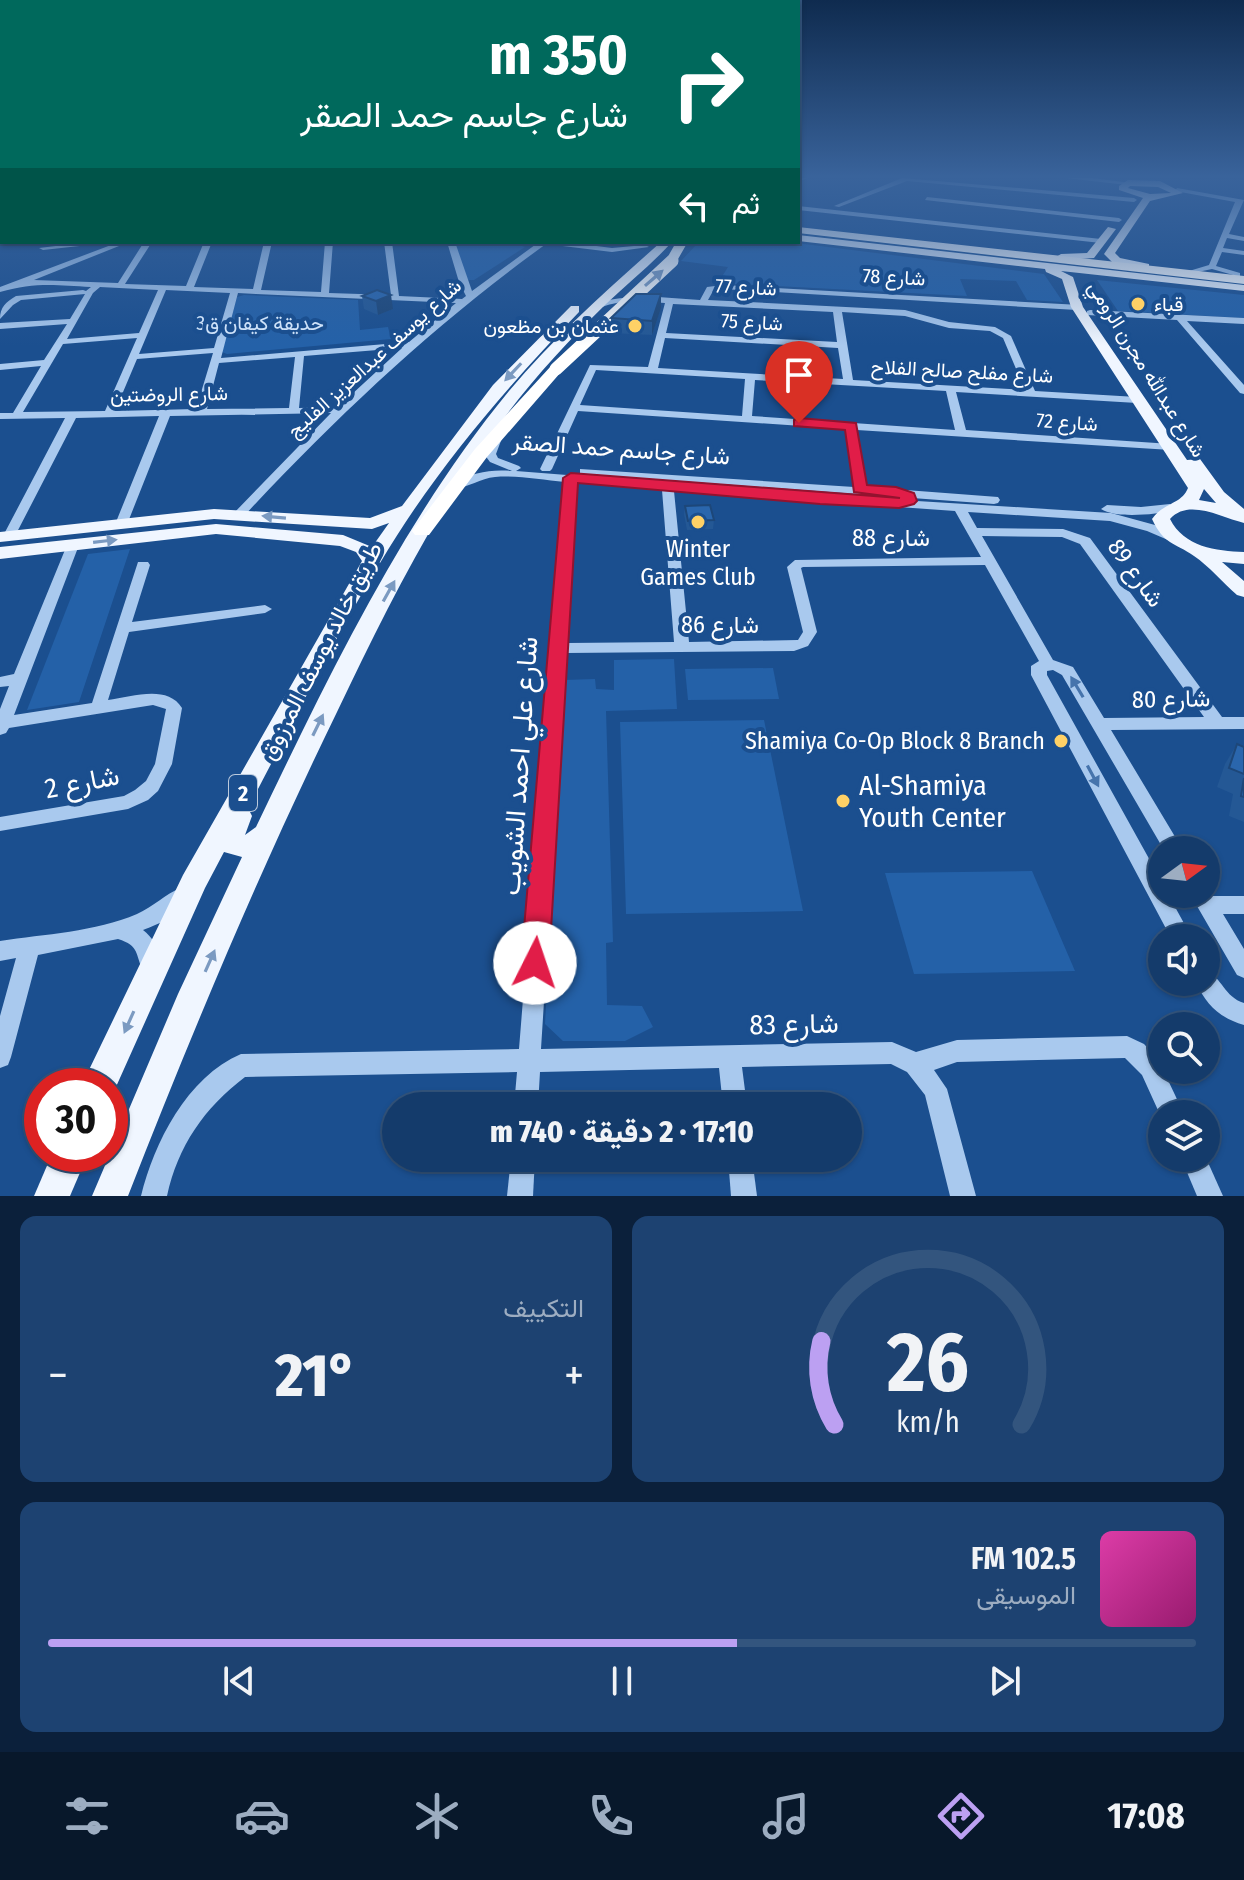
<!DOCTYPE html>
<html lang="ar">
<meta charset="utf-8">
<style>
:root{--surface:#143b6b;--page:#1d4271;--text:#f1f3f6;--muted:#9dadc1;--line:#33557e;--accent:#bca0f2}
body{margin:0;font-family:"Fira Sans Condensed",Vazirmatn,sans-serif;background:var(--page);color:var(--text);direction:rtl;height:100vh;display:flex;flex-direction:column;font-size:30px;white-space:nowrap}
*{box-sizing:border-box;margin:0}
p{font-size:26px;color:var(--muted)}
.icon{flex:none;width:44px;height:44px;fill:none;stroke:currentColor;stroke-width:2;stroke-linecap:round;stroke-linejoin:round}
.map{position:relative;height:1196px;overflow:hidden;direction:ltr}
.drawer{display:flex;flex-direction:column;gap:20px;padding:20px;background:#0b203b;flex:1}
.drawer>*{flex:none}
.hud{position:absolute;left:0px;top:0px;width:800px;height:244px;box-shadow:0 2px 6px #0004,0 0 0 2px var(--line);direction:rtl;background:#00695c;color:#fff;overflow:hidden}
.needle{width:52px;rotate:75deg}
.buttons{position:absolute;left:1148px;top:836px;display:grid;gap:16px}
.buttons a{display:grid;place-items:center;width:72px;height:72px;border-radius:50%;background:var(--surface);box-shadow:0 2px 6px #0004,0 0 0 2px var(--line);font-size:40px}
.speed{position:absolute;left:24px;top:1068px;display:flex;gap:16px;font-size:40px;font-weight:700;text-align:center}
.speed>*{display:grid;place-content:center;width:104px;height:104px;border-radius:50%;background:var(--surface);box-shadow:0 2px 6px #0004,0 0 0 2px var(--line);line-height:1}
.speed .limit{border:12px solid #d22;background:#fff;color:#111}
.pin{position:absolute;display:grid;place-items:center;width:68px;height:68px;color:#fff;margin:-82px -34px;border-radius:50% 50% 50% 0;rotate:-45deg;box-shadow:0 0 8px #0007}
.pin .icon{rotate:45deg}
.me{position:absolute;width:88px;margin:-44px;rotate:4deg;stroke-linejoin:round;filter:drop-shadow(0 0 6px #0008)}
.turn{display:flex;align-items:center;gap:28px;height:168px;padding:0 40px;font-size:36px}
.turn .icon{width:104px;height:104px;stroke-width:2.5}
.turn b{display:block;font-size:56px;line-height:68px}
.then{display:flex;align-items:center;height:76px;padding:0 40px;background:#0003;gap:16px;font-size:30px}
.big{font-size:60px;font-weight:800;line-height:1.1}
.drawer .card{flex:1;display:flex;flex-direction:column;justify-content:center;gap:12px;min-width:0;padding:0 28px;border-radius:16px;background:var(--page)}
.drawer .dial{align-items:center;gap:0}
.dial svg{height:208px;overflow:visible;fill:none;stroke:var(--line);stroke-width:7;stroke-linecap:round;text-anchor:middle}
.dial text{fill:var(--text);stroke:none}
.song{display:flex;align-items:center;gap:24px}
.cover{width:96px;height:96px;border-radius:12px;background:linear-gradient(135deg,hsl(320 70% 55%),hsl(320 70% 35%))}
.played{height:8px;border-radius:4px;background:linear-gradient(90deg,var(--accent) 60%,var(--line) 60%)}
.keys{display:flex;justify-content:space-around;direction:ltr}
.heat{display:flex;justify-content:space-between;align-items:center;font-size:44px;direction:ltr}
.drawer .tiles{flex:1;display:grid;gap:20px;grid-template-columns:1fr 1fr}
.card:last-child{grid-column:span 2}
.trip{position:absolute;left:382px;top:1092px;width:480px;height:80px;border-radius:40px;background:var(--surface);box-shadow:0 2px 6px #0004,0 0 0 2px var(--line);font-weight:800;line-height:80px;text-align:center;direction:rtl}
.dock{display:flex;height:128px;justify-content:space-around;align-items:center;background:#08182b;color:var(--muted)}
.dock .icon{width:56px;height:56px}
.dock .selected{color:var(--accent)}
.dock b{font-size:36px;color:var(--text)}
.map>svg:first-child{display:block}
.green{fill:#2461a8}
.lines{fill:none;stroke-linecap:round;stroke-linejoin:round}
.minor{fill:#a9c9ee;fill-rule:evenodd}
.major{fill:#f0f6ff;fill-rule:evenodd}
.highway{fill:#fff;fill-rule:evenodd}
.highway-bridge-far1{stroke:#fff;stroke-width:10}
.highway-bridge{stroke:#fff;stroke-width:13}
.wall{fill:#245895}
.shaded-wall{fill:#1d4779}
.building{fill:#2a66ad;stroke:#1d4779;stroke-width:2}
.oneway{fill:#829ec1}
.oneway2{fill:#7b9ac1}
.oneway3{fill:#4674ac}
.route{fill:#e11d48;stroke:#92132f;stroke-width:2}
.poi-dot{fill:#ffd166;stroke:#1b4f8f;stroke-width:3}
.labels{text-anchor:middle;dominant-baseline:central;stroke-width:8;stroke-linejoin:round;paint-order:stroke}
.far-street-label{font-size:20px;fill:#fff;stroke:#1b4f8f}
.far-poi-label{font-size:20px;fill:#fff;stroke:#1b4f8f;text-anchor:start}
.far-park-label{font-size:20px;fill:#cfe3fa;stroke:#1b4f8f}
.shield{fill:#1b4f8f;stroke:#bbcadd;stroke-width:2}
.shield-label{font-size:22px;font-weight:bold;fill:#fff}
.street-label{font-size:24px;fill:#fff;stroke:#1b4f8f}
.poi-label{font-size:24px;fill:#fff;stroke:#1b4f8f}
.near-street-label{font-size:28px;fill:#fff;stroke:#1b4f8f}
.near-poi-label{font-size:28px;fill:#fff;stroke:#1b4f8f;text-anchor:start}
</style>
<div class="map">
<svg width="1244" height="1196" viewBox="0 0 1244 1196">
<rect width="100%" height="100%" fill="#1b4f8f"/>
<g class="green">
<polygon points="453,242 511,242 525,247 474,280 466,280"/>
<polygon points="714,242 788,242 1044,274 1063,302 1027,300 1016,281 960,279 967,296 718,283 728,267 681,261 697,244"/>
<polygon points="1097,280 1244,295 1244,318 1118,311"/>
<polygon points="244,295 358,300 360,330 388,327 391,339 227,354 222,352 237,297"/>
<polygon points="130,549 79,702 27,710 88,554"/>
<polygon points="674,659 677,709 606,711 613,942 606,943 607,1005 642,1006 653,1027 625,1041 563,1041 545,1024 564,680 595,679 596,689 614,690 614,660"/>
<polygon points="773,668 779,699 688,700 685,669"/>
<polygon points="764,720 803,911 626,914 620,722"/>
<polygon points="1032,871 1075,971 914,974 885,873"/>
</g>
<g class="lines">
<g class="minor">
<polygon points="798,178 807,178 798,182"/>
<polygon points="902,178 1134,198 1137,200 1134,202 907,181 839,207 834,206"/>
<polygon points="1065,178 1092,178 1131,183 1128,185"/>
<polygon points="1177,188 1244,200 1229,234 1244,237 1244,241 1227,238 1223,248 1244,251 1244,255 1222,252 1216,266 1240,273 1240,277 1212,269 1193,273 1189,271 1209,265 1235,202 1175,191"/>
<rect x="0" y="193" width="2" height="4"/>
<polygon points="927,197 1119,218 1122,220 1119,222 925,200"/>
<polygon points="798,206 1101,239 1105,241 1101,243 798,210"/>
<polygon points="0,224 2,224 0,230"/>
<polygon points="89,242 107,243 43,250 39,248"/>
<path d="M 119,242 L 129,242 L 34,280 L 118,283 L 144,242 L 152,242 L 125,284 L 186,286 L 204,242 L 212,242 L 194,287 L 253,289 L 264,242 L 272,242 L 261,290 L 321,292 L 325,242 L 333,242 L 329,293 L 391,295 L 384,242 L 392,242 L 399,296 L 462,299 L 466,296 L 459,282 L 447,242 L 455,242 L 472,291 L 539,242 L 565,242 L 612,248 L 645,245 L 649,247 L 612,252 L 546,244 C 435,324 337,416 243,517 L 239,518 L 233,514 L 331,413 L 170,416 L 128,522 L 122,526 L 116,522 L 159,416 L 76,418 L 15,536 L 9,540 L 4,539 L 3,536 L 65,418 L 0,419 L 0,413 L 13,413 L 41,366 L 0,370 L 0,364 L 44,360 L 67,324 L 0,329 L 0,323 L 70,319 L 85,294 L 21,300 L 13,305 L 0,319 C 0,307 6,302 16,296 L 83,290 L 86,291 L 91,287 C 56,285 34,282 0,292 L 0,287 ZM 100,287 L 158,290 L 139,333 L 67,339 L 93,293 ZM 166,290 L 230,293 L 214,348 L 139,354 ZM 238,293 L 256,294 L 456,303 L 409,342 L 221,358 ZM 137,338 L 105,411 L 23,412 L 63,344 ZM 402,348 L 338,407 L 299,408 L 304,356 ZM 213,353 L 196,409 L 115,411 L 137,359 ZM 295,357 L 289,408 L 207,409 L 219,363 Z"/>
<path d="M 723,285 L 1080,305 L 1081,307 L 1077,310 L 723,289 L 713,291 L 708,300 L 905,310 L 949,322 L 995,327 L 1011,336 L 1035,391 L 1137,397 L 1142,400 L 1137,403 L 956,392 L 966,430 L 1171,444 L 1177,447 L 1171,450 L 857,430 L 866,487 L 998,497 L 1000,500 L 998,503 L 994,504 L 584,474 L 580,473 L 580,469 L 854,487 L 846,429 L 578,411 L 552,469 L 550,471 L 542,471 L 540,469 L 590,365 L 648,367 L 665,303 C 648,302 629,299 612,304 C 605,305 600,309 593,309 L 593,305 C 627,292 664,298 700,300 L 707,287 ZM 673,304 L 833,312 L 837,342 L 666,333 ZM 842,312 L 905,316 L 949,328 L 990,331 L 1003,338 L 1025,390 L 853,380 ZM 665,338 L 838,348 L 843,379 L 658,368 ZM 596,370 L 745,379 L 742,416 L 580,405 ZM 755,380 L 946,391 L 955,430 L 752,416 Z"/>
<polygon points="1090,310 1244,318 1244,324 1187,321 1244,385 1244,394 1240,393 1177,320 1087,315 1087,311"/>
<path d="M 497,435 L 502,438 L 496,454 L 498,458 L 519,466 L 521,468 L 516,471 L 820,495 L 1111,513 L 1155,525 L 1180,536 L 1181,539 L 1180,542 L 1175,543 L 1147,531 L 1110,521 L 968,512 L 977,528 L 1063,529 L 1090,538 L 1222,717 L 1244,717 L 1244,729 L 1111,730 L 1183,850 L 1164,850 L 1062,675 L 1053,670 L 1047,671 L 1047,675 L 1162,882 L 1162,894 L 1168,894 L 1192,938 L 1171,938 L 1031,675 L 1031,666 L 1039,661 L 985,565 L 803,567 L 801,568 L 817,632 L 808,646 L 794,651 L 566,653 L 541,1049 L 892,1042 L 916,1052 L 957,1040 L 1127,1036 L 1144,1044 L 1158,1059 L 1184,1114 L 1162,1114 L 1162,1119 L 1142,1075 L 1125,1058 L 957,1062 L 934,1070 L 947,1089 L 976,1196 L 950,1196 L 925,1095 L 907,1072 L 891,1064 L 742,1067 L 747,1106 L 723,1106 L 719,1068 L 540,1072 L 538,1106 L 514,1106 L 517,1072 L 245,1077 C 204,1108 178,1146 167,1196 L 141,1196 C 154,1143 187,1077 241,1054 L 519,1049 L 551,651 L 550,648 L 552,645 L 565,482 C 542,480 518,475 495,477 C 480,478 467,489 453,488 L 453,482 C 473,473 490,469 512,471 L 490,462 L 484,454 L 492,438 ZM 577,483 L 662,490 L 674,642 L 567,643 ZM 674,491 L 955,511 L 981,557 L 795,560 L 787,567 L 803,632 L 798,640 L 689,642 ZM 982,536 L 1062,537 L 1080,544 L 1204,717 L 1104,718 L 1073,667 L 1053,660 Z"/>
<path d="M 1170,504 L 1176,508 L 1174,511 C 1156,514 1116,519 1101,509 L 1107,505 L 1141,507 Z"/>
<path d="M 73,541 L 79,545 L 14,715 L 92,703 L 138,562 L 148,562 L 150,565 L 132,622 L 265,605 L 272,609 L 265,613 L 129,632 L 108,700 C 132,697 167,684 182,708 L 172,764 L 158,791 L 148,800 L 128,809 L 0,831 L 0,817 L 124,796 L 135,790 L 146,781 L 155,764 L 166,709 L 153,705 L 9,728 L 6,733 L 0,735 L 0,709 L 9,686 L 0,687 L 0,677 L 14,674 L 67,545 Z"/>
<path d="M 181,888 L 188,891 L 191,897 C 182,913 160,924 143,930 C 155,939 164,956 157,971 L 150,974 L 143,971 C 135,954 140,946 118,939 L 38,955 L 11,1057 L 8,1065 L 0,1068 L 0,1016 L 16,958 L 0,961 L 0,941 C 45,934 95,932 137,914 C 153,907 165,894 181,888 Z"/>
<polygon points="1206,888 1212,896 1244,896 1244,914 1223,914 1244,949 1244,978 1237,975 1190,894 1206,894"/>
<path d="M 1206,971 C 1222,977 1224,997 1244,1003 L 1244,1025 C 1220,1018 1206,1005 1196,982 L 1206,982 Z"/>
<polygon points="511,1158 535,1158 533,1196 507,1196"/>
<polygon points="728,1158 752,1158 757,1196 731,1196"/>
<polygon points="1181,1158 1206,1158 1223,1196 1197,1196"/>
</g>
<g class="major">
<path d="M 1128,180 L 1160,181 L 1183,193 L 1150,201 L 1115,253 L 1120,258 L 1149,264 L 1149,268 L 1145,269 L 1112,262 L 1104,254 L 1143,198 L 1119,190 L 1119,186 ZM 1130,186 L 1158,187 L 1171,193 L 1150,194 L 1128,188 Z"/>
<polygon points="1108,227 1116,229 1094,258 1061,260 1056,257 1061,254 1087,253"/>
<path d="M 798,235 L 1244,285 L 1244,291 L 1061,271 L 1073,277 L 1083,307 L 1187,460 L 1200,459 L 1224,492 L 1244,509 L 1244,523 C 1222,518 1189,498 1170,519 C 1184,547 1216,551 1244,552 L 1244,564 L 1222,562 L 1244,581 L 1244,597 L 1237,595 C 1223,583 1209,566 1194,556 C 1174,542 1164,545 1152,519 C 1164,502 1181,505 1188,488 L 1071,307 L 1062,279 L 1046,272 L 1045,269 L 798,241 ZM 1204,489 L 1216,503 L 1199,500 Z"/>
<path d="M 661,242 L 672,242 C 652,264 628,283 606,304 C 565,344 527,385 494,432 C 431,518 383,616 337,712 C 260,870 192,1032 128,1196 L 92,1196 L 178,994 L 242,857 L 224,852 L 205,888 L 111,1098 L 110,1086 L 82,1086 L 87,1074 L 183,875 L 362,561 L 356,552 L 340,546 L 216,534 L 0,559 L 0,547 L 216,524 L 343,535 L 372,547 L 389,523 L 372,529 L 214,519 L 0,542 L 0,532 L 214,509 L 370,518 L 402,506 L 493,385 L 571,306 L 579,306 L 579,312 C 505,389 435,470 380,563 C 332,642 291,727 248,808 L 252,816 L 245,835 L 256,827 C 328,677 403,520 509,391 C 555,336 608,289 661,242 Z"/>
<polygon points="52,1154 88,1154 70,1196 34,1196"/>
</g>
<g class="highway">
<polygon points="798,227 1244,276 1244,284 798,233"/>
<polygon points="556,364 564,369 561,372 487,457 429,535 415,535 412,531 415,527 475,449 551,366"/>
</g>
<polyline class="highway-bridge-far1" points="670,263 682,242"/>
<polyline class="highway-bridge" points="556,369 672,261"/>
</g>
<g class="wall">
<polygon points="377,290 393,309 378,315 364,309 362,296"/>
<polygon points="661,308 652,335 611,333 611,318"/>
<polygon points="685,506 714,520 713,529 687,530 684,514"/>
<polygon points="1237,744 1244,747 1244,822 1229,816 1233,794 1217,787 1225,764"/>
</g>
<g class="shaded-wall">
<polygon points="661,294 661,308 652,335 652,321"/>
<polygon points="391,295 393,309 378,315 376,301"/>
</g>
<g class="building">
<polygon points="377,290 391,295 376,301 362,296"/>
<polygon points="636,294 661,294 652,321 611,318"/>
<polygon points="710,505 714,520 688,521 685,506"/>
<polygon points="1237,744 1244,747 1244,774 1229,768"/>
<polygon points="1244,778 1244,797 1241,796"/>
</g>
<defs><path id="oneway-solid" d="M-6-.8H1V-3.2L6.5 0L1 3.2V.8H-6Z" transform="scale(2)"/></defs>
<use class="oneway" href="#oneway-solid" transform="translate(654 278) rotate(-41)"/>
<g class="oneway2">
<use href="#oneway-solid" transform="translate(513 372) rotate(133)"/>
<use href="#oneway-solid" transform="translate(274 517) rotate(-175)"/>
<use href="#oneway-solid" transform="translate(105 541) rotate(-7)"/>
<use href="#oneway-solid" transform="translate(389 591) rotate(-61)"/>
<use href="#oneway-solid" transform="translate(318 725) rotate(-64)"/>
<use href="#oneway-solid" transform="translate(210 961) rotate(-66)"/>
<use href="#oneway-solid" transform="translate(129 1022) rotate(114)"/>
</g>
<g class="oneway3">
<use href="#oneway-solid" transform="translate(1077 687) rotate(-121)"/>
<use href="#oneway-solid" transform="translate(1093 776) rotate(62)"/>
</g>
<linearGradient id="sky" x2="0" y2="1"><stop stop-color="#0f2b4f"/><stop offset="0.51" stop-color="#39639b"/><stop offset="1" stop-color="#39639b" stop-opacity="0"/></linearGradient>
<rect width="1244" height="346" fill="url(#sky)"/>
<polygon class="route" points="799,418 856,423 867,485 896,487 914,493 917,501 914,504 899,508 820,504 578,483 549,963 545,972 535,976 525,972 521,963 563,478 571,473 900,498 854,492 845,430 794,426 794,420"/>
<g class="poi-dot">
<circle cx="1138" cy="304" r="8"/>
<circle cx="635" cy="326" r="8"/>
<circle cx="698" cy="522" r="8"/>
<circle cx="1061" cy="741" r="8"/>
<circle cx="843" cy="801" r="8"/>
</g>
<g class="labels">
<g class="far-street-label">
<text transform="translate(894 277) rotate(3)">شارع 78</text>
<text transform="translate(746 287) rotate(3)">شارع 77</text>
<text transform="translate(752 322) rotate(3)">شارع 75</text>
<text transform="translate(374 358) rotate(-42)">شارع يوسف عبدالعزيز الفليج</text>
<text transform="translate(1147 369) rotate(58)">شارع عبدالله مجرن الرومي</text>
<text transform="translate(962 371) rotate(3)">شارع مفلح صالح الفلاح</text>
<text transform="translate(169 394) rotate(-1)">شارع الروضتين</text>
<text transform="translate(1067 422) rotate(4)">شارع 72</text>
</g>
<g class="far-poi-label">
<text x="1154" y="304">قباء</text>
<text x="619" y="326" text-anchor="end">عثمان بن مظعون</text>
</g>
<g class="far-park-label">
<text x="260" y="323">حديقة كيفان ق3</text>
</g>
<rect class="shield" x="229" y="775" width="28" height="36" rx="6"/>
<g class="shield-label">
<text x="243" y="793">2</text>
</g>
<g class="street-label">
<text transform="translate(621 449) rotate(4)">شارع جاسم حمد الصقر</text>
<text x="891" y="538">شارع 88</text>
<text transform="translate(1136 573) rotate(54)">شارع 89</text>
<text x="720" y="625">شارع 86</text>
<text transform="translate(321 651) rotate(-63)">طريق خالد يوسف المرزوق</text>
<text transform="translate(1171 699) rotate(-1)">شارع 80</text>
</g>
<g class="poi-label">
<text x="698" y="549">Winter<tspan x="698" dy="28">Games Club</tspan></text>
<text x="1045" y="741" text-anchor="end">Shamiya Co-Op Block 8 Branch</text>
</g>
<g class="near-street-label">
<text transform="translate(519 766) rotate(-86)">شارع علي احمد الشويب</text>
<text transform="translate(82 782) rotate(-11)">شارع 2</text>
<text transform="translate(794 1024) rotate(-1)">شارع 83</text>
</g>
<g class="near-poi-label">
<text x="859" y="785">Al-Shamiya<tspan x="859" dy="32">Youth Center</tspan></text>
</g>
</g>
</svg>
<div class="buttons">
<a><svg class="needle" viewBox="-14 -14 28 28"><path d="M0-13l5 13h-10z" fill="#e53935"/><path d="M0 13l5-13h-10z" fill="#9dadc1"/></svg></a>
<a><svg class="icon" aria-label="sound" viewBox="0 0 24 24"><path d="M4 9h4l5-4v14l-5-4H4zM17 9q2 3 0 6"/></svg></a>
<a><svg class="icon" aria-label="search" viewBox="0 0 24 24"><circle cx="10" cy="10" r="6"/><path d="M15 15l6 6"/></svg></a>
<a><svg class="icon" aria-label="layers" viewBox="0 0 24 24"><path d="M12 4l9 5-9 5-9-5zM3 14l9 5 9-5"/></svg></a>
</div>
<div class="speed"><div class="limit">30</div></div>
<div class="pin" style="left:799px;top:423px;background:#d93025"><svg class="icon" aria-label="arrive" viewBox="0 0 24 24"><path d="M6 21V4h12l-3 4 3 4H6"/></svg></div>
<svg class="me" style="left:535px;top:963px" viewBox="-20 -20 40 40"><circle r="19" fill="#fff"/><path d="M0-13L10 11 0 6-10 11z" fill="#e11d48"/></svg>
<div class="trip">17:10 · 2 دقيقة · 740 m</div>
<div class="hud">
<div class="turn"><svg class="icon" aria-label="right" viewBox="0 0 24 24"><path d="M7 20v-9h11M14 6l5 5-5 5"/></svg><div><b>350 m</b>شارع جاسم حمد الصقر</div></div>
<div class="then">ثم<svg class="icon" aria-label="left" viewBox="0 0 24 24"><path d="M17 20v-9H6M10 6l-5 5 5 5"/></svg></div>
</div>
</div>
<section class="drawer">
<div class="tiles">
<div class="card dial"><svg viewBox="0 0 100 80">
<path d="M14 69A42 42 0 1 1 86 69"/>
<path d="M14 69A42 42 0 0 1 9 37" stroke="#bca0f2"/>
<text x="50" y="56" font-size="32" font-weight="700">26</text>
<text x="50" y="72" font-size="11">km/h</text>
</svg></div>
<div class="card"><p>التكييف</p>
<div class="heat"><a>−</a><b class="big">21°</b><a>+</a></div>
</div>
<div class="card">
<div class="song"><i class="cover"></i><div><b>102.5 FM</b><p>الموسيقى</p></div></div>
<div class="played"></div>
<div class="keys"><svg class="icon" aria-label="previous" viewBox="0 0 24 24"><path d="M18 5L8 12l10 7zM5 5v14"/></svg><svg class="icon" aria-label="pause" viewBox="0 0 24 24"><path d="M8 5v14M16 5v14"/></svg><svg class="icon" aria-label="next" viewBox="0 0 24 24"><path d="M6 5l10 7-10 7zM19 5v14"/></svg></div>
</div>
</div>
</section>
<nav class="dock">
<b>17:08</b>
<svg class="icon selected" aria-label="directions" viewBox="0 0 24 24"><path d="M12 3l9 9-9 9-9-9zM9 14v-3h6M13 9l2 2-2 2"/></svg>
<svg class="icon" aria-label="music" viewBox="0 0 24 24"><path d="M9 18V5l10-2v13"/><circle cx="6" cy="18" r="3"/><circle cx="16" cy="16" r="3"/></svg>
<svg class="icon" aria-label="phone" viewBox="0 0 24 24"><path d="M5 4h4l2 5-3 2q2 4 5 5l2-3 5 2v4C11 20 4 13 5 4z"/></svg>
<svg class="icon" aria-label="climate" viewBox="0 0 24 24"><path d="M12 3v18M4 7l16 10M4 17L20 7"/></svg>
<svg class="icon" aria-label="car" viewBox="0 0 24 24"><path d="M5 17H2v-5l4-1 3-4h7l3 4 3 1v5h-3M9 17h6M6 11h13"/><circle cx="7" cy="17" r="2"/><circle cx="17" cy="17" r="2"/></svg>
<svg class="icon" aria-label="filters" viewBox="0 0 24 24"><path d="M4 7h16M4 17h16"/><circle cx="9" cy="7" r="2"/><circle cx="15" cy="17" r="2"/></svg>
</nav>
